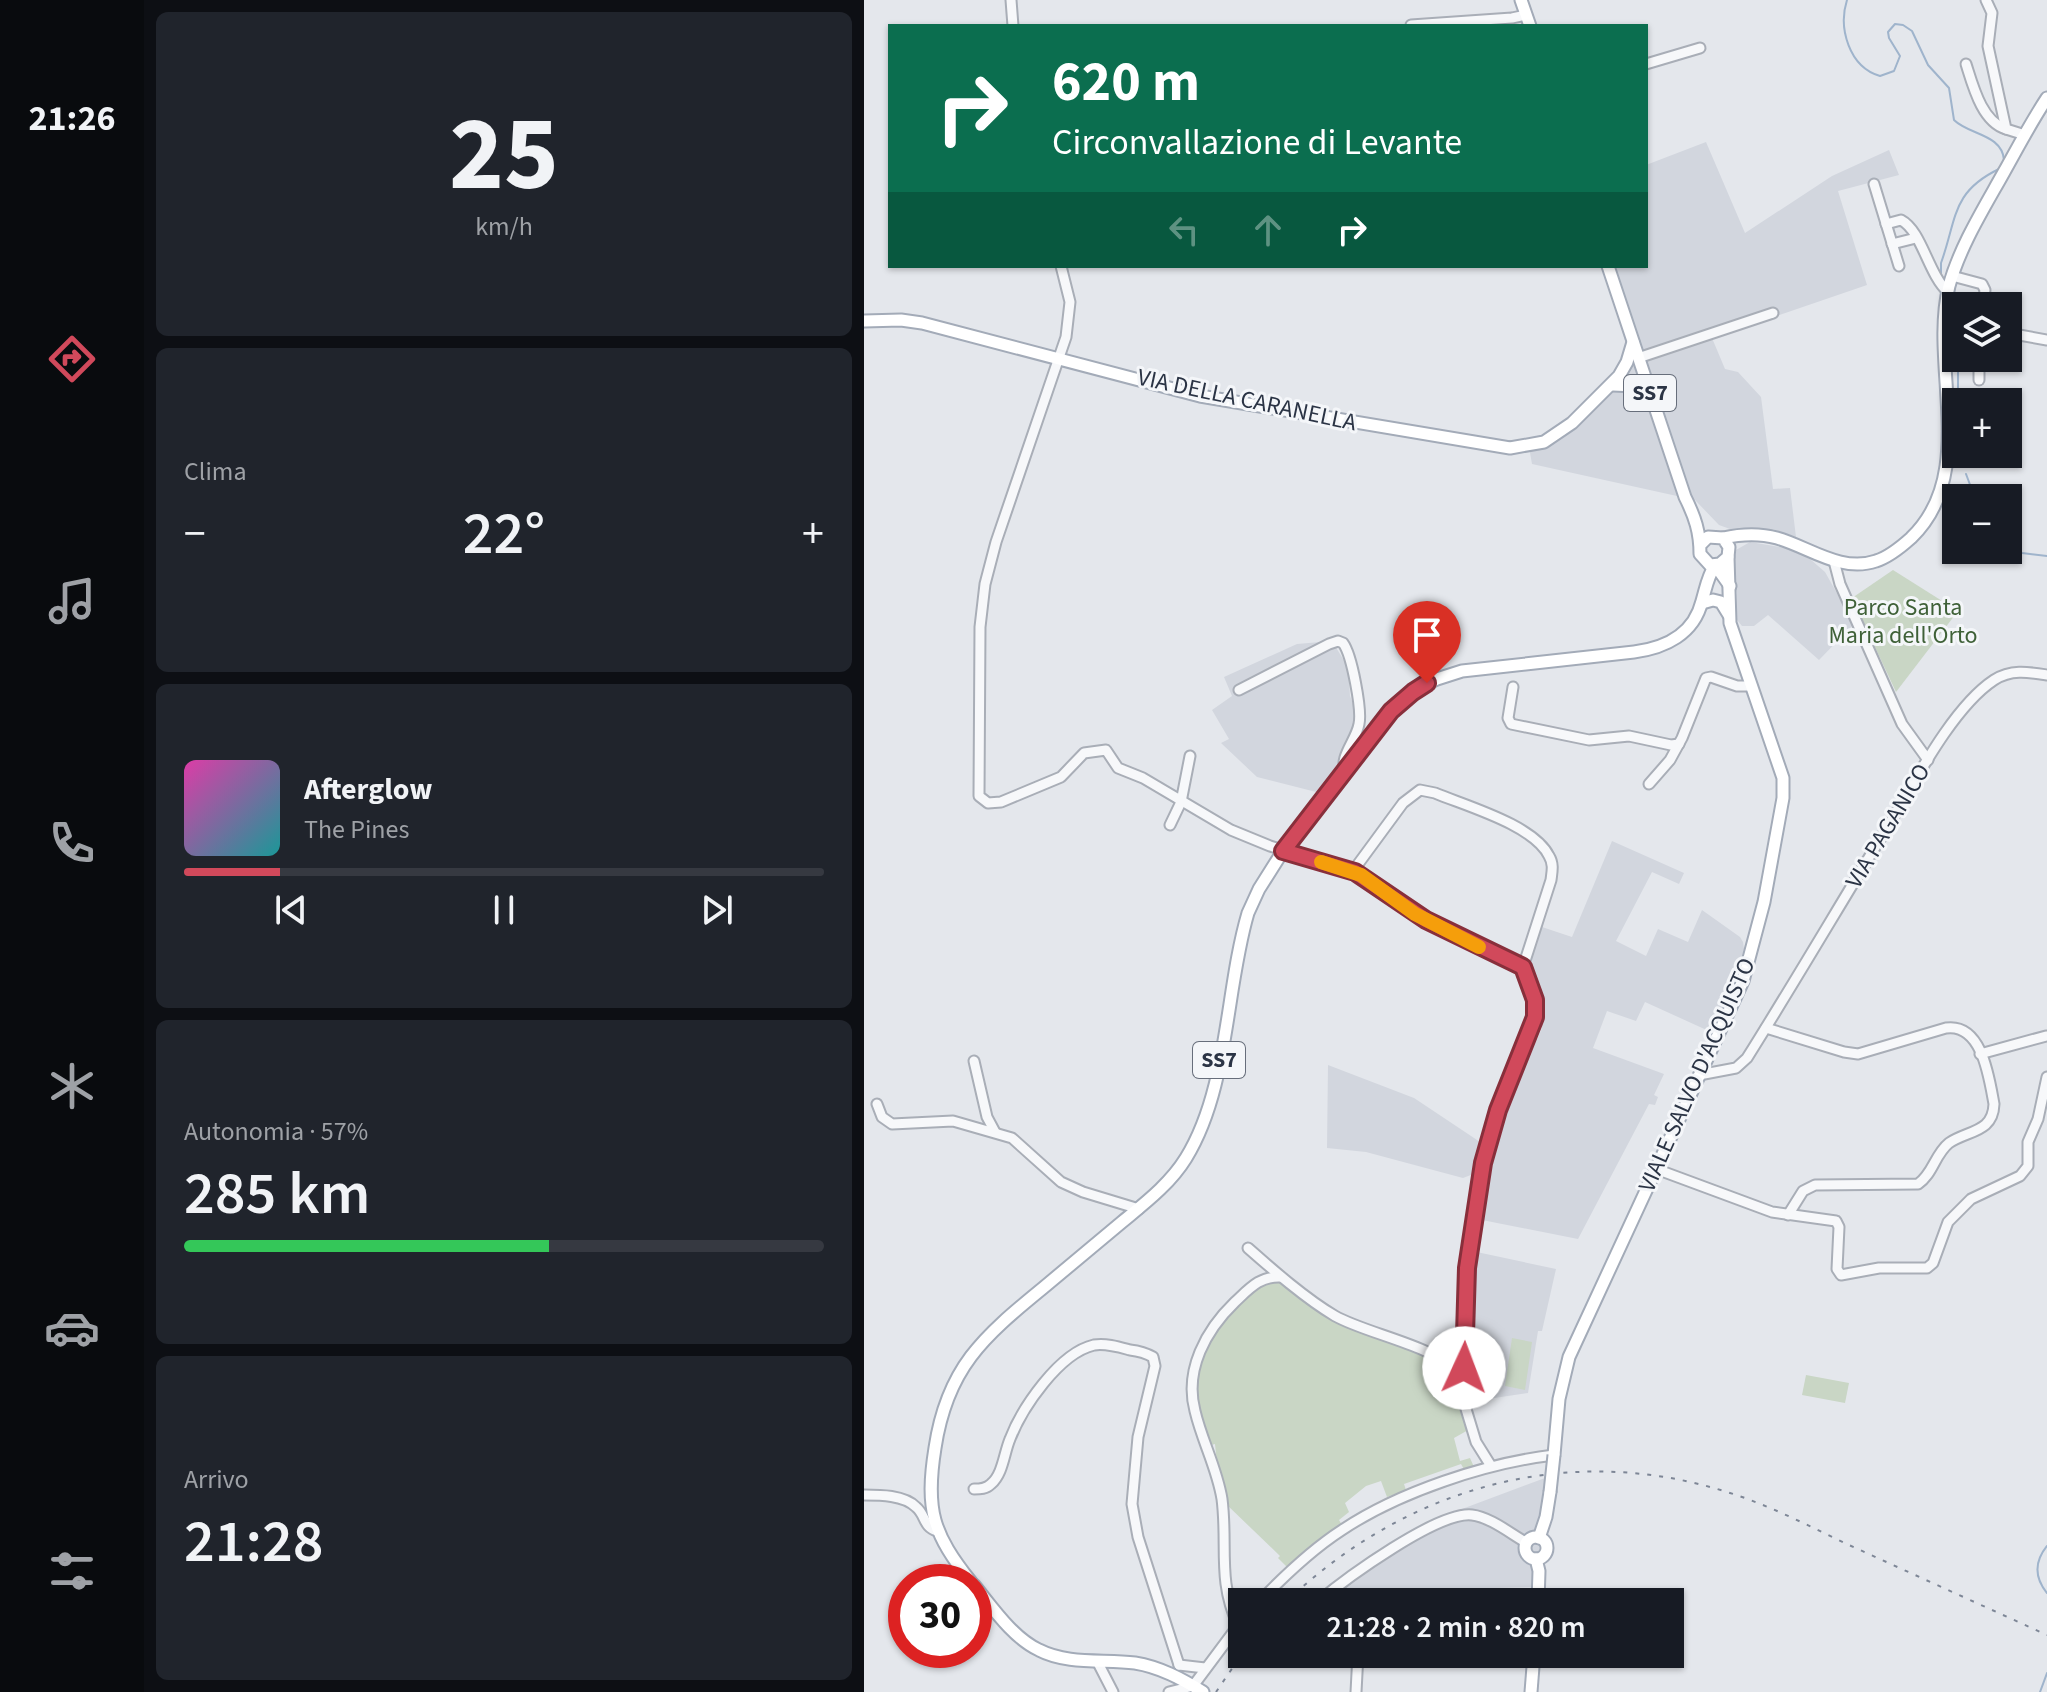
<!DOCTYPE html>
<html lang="it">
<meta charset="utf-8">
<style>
:root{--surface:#171b24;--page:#20242c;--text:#f1f3f6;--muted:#9ea1a6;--line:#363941;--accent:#d1495b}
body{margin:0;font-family:"Source Sans 3",sans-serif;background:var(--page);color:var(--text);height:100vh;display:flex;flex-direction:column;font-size:30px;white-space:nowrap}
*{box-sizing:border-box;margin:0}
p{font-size:26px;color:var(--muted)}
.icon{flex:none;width:44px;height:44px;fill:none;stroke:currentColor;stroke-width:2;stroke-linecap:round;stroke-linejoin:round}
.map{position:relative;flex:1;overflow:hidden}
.side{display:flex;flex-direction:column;gap:12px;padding:12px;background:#0d0f14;width:720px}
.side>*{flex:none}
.guide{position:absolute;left:24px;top:24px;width:760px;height:244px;border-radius:0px;box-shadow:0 2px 6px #0004;background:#0b6e4f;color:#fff;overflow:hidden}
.tools{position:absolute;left:1078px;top:292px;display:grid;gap:16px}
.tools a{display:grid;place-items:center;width:80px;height:80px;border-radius:0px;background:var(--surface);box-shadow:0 2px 6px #0004;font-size:40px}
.speed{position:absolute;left:24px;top:1564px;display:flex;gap:16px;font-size:40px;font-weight:700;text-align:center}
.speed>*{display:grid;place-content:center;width:104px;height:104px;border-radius:50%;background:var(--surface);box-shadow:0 2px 6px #0004;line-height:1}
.speed .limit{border:12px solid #d22;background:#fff;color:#111}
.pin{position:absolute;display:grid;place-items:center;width:68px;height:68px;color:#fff;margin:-82px -34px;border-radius:50% 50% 50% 0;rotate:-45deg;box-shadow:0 0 8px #0007}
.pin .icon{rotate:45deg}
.me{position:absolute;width:88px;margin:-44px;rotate:2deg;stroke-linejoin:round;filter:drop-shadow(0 0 6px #0008)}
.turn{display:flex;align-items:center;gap:28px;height:168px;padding:0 32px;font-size:36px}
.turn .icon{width:104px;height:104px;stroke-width:2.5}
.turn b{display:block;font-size:56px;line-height:68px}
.lanes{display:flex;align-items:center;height:76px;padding:0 32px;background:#0003;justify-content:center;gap:40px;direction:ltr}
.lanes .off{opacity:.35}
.big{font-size:60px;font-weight:600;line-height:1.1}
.side .card{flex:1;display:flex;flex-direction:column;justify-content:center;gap:12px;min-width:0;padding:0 28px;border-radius:12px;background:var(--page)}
.side .dial{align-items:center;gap:0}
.dial b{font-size:104px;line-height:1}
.song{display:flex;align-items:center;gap:24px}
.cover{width:96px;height:96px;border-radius:12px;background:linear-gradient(135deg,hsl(320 70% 55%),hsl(180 70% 35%))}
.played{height:8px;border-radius:4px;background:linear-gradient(90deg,var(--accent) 15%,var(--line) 15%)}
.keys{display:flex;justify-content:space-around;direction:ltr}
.heat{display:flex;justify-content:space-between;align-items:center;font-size:44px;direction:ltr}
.charge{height:12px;border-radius:6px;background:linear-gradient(90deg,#34c759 57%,var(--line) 0)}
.trip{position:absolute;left:364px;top:1588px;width:456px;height:80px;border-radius:0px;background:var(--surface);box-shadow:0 2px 6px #0004;font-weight:600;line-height:80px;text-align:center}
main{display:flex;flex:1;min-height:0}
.menu{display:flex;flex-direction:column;width:144px;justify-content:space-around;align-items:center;background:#090b0e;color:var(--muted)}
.menu .icon{width:56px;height:56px}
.menu .on{color:var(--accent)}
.menu b{font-size:36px;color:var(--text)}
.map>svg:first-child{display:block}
.built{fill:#d2d6de}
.green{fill:#c9d6c5}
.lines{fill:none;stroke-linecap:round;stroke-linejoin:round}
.stream{stroke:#9fb4cc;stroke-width:2}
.minor-casing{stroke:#a9aeb7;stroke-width:13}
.major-casing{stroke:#a3abb8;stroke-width:15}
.minor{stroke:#f7f8fa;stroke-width:9}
.major{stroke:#fff;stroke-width:11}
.rail{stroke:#7d8696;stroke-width:2;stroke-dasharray:4 8;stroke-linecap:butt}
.major-bridge-casing{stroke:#a3abb8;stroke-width:15;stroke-linecap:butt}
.major-bridge{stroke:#fff;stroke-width:11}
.route-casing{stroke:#882f3b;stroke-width:20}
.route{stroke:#d1495b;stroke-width:14}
.slow{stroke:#f59e0b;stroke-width:14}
.labels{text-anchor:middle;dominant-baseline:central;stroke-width:6;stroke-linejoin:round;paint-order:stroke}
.shield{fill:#f4f6f9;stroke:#676e7b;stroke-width:2}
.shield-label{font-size:22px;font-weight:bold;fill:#2b3445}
.street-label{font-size:24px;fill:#2b3445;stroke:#f4f6f9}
.park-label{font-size:24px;fill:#3f6138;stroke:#f4f6f9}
</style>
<main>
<nav class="menu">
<b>21:26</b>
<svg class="icon on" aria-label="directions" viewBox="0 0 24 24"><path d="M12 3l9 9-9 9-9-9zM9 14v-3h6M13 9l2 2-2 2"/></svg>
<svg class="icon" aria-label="music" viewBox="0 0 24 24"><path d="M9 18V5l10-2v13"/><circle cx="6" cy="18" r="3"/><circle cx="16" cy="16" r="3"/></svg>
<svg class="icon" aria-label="phone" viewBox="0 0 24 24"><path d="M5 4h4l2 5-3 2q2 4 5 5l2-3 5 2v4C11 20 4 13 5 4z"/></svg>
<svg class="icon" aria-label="climate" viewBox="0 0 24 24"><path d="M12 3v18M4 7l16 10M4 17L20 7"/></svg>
<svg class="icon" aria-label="car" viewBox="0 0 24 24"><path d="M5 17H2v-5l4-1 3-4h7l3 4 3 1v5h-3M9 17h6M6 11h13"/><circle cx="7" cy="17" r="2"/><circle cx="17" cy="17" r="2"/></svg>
<svg class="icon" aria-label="filters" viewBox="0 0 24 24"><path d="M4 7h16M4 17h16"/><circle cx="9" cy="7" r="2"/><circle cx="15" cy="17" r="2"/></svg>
</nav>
<section class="side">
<div class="card dial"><b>25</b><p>km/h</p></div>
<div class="card"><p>Clima</p>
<div class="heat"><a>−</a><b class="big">22°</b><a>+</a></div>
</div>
<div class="card">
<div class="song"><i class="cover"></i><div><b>Afterglow</b><p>The Pines</p></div></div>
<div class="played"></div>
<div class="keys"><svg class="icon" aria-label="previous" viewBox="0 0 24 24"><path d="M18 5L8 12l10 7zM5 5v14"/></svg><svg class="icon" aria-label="pause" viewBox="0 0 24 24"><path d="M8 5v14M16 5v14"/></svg><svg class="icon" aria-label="next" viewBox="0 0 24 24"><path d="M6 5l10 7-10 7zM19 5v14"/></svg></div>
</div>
<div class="card"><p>Autonomia · 57%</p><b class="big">285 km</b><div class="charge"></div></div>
<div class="card"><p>Arrivo</p><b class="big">21:28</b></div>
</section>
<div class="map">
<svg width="1183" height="1692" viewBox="0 0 1183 1692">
<rect width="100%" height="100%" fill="#e4e7ec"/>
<g class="built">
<polygon points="842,142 881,233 968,176 1025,150 1035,175 974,191 1003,285 848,338 861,369 874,372 897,397 909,489 926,488 932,537 909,529 866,529 855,525 831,500 668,464 664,441 681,436 698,426 759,362 762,344 738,266 782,266 782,165"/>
<polygon points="886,542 922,548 946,559 961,572 983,611 988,626 955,660 904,615 890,626 878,626 873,620 873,593 867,566 872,550"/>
<polygon points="468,641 484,667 486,696 494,717 491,734 460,794 393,777 357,743 365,739 348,710 368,696 360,677 433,644"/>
<polygon points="748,841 820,873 815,884 788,872 752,941 782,956 794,929 824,942 838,910 876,937 879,942 880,949 865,994 847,1032 781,1002 772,1021 743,1011 729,1048 800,1074 790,1095 794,1097 791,1105 785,1104 714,1239 613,1219 630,1131 644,1102 666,1042 673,1040 678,1028 677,1009 666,973 666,963 678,927 708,937"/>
<polygon points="464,1065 550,1098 619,1144 612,1173 599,1178 502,1152 463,1148"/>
<polygon points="608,1251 692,1269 678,1331 674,1331 664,1393 604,1402 602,1367"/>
<polygon points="681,1478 672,1587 632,1588 632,1602 450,1602 509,1553 582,1515"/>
</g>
<g class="green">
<polygon points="1029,570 1094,611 1032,692 988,598"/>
<path d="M 417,1281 L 471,1320 L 556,1352 L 587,1371 L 606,1429 L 590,1438 L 596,1461 L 606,1458 L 610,1467 L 601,1471 L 597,1464 L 540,1484 L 542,1490 L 523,1497 L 517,1481 L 502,1486 L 481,1503 L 485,1512 L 475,1520 L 478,1525 L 442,1551 L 424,1568 L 414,1558 L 416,1556 L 361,1503 L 358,1484 L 360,1483 L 353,1463 L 351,1444 L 347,1445 C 342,1433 336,1421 333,1409 C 320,1355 362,1315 400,1282 Z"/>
<polygon points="648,1338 668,1342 661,1390 641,1386"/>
<polygon points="942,1375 985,1383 981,1403 938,1395"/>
</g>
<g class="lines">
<g class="stream">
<path d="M 983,0 C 974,28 985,67 1016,76 L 1030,71 L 1036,56 L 1025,38 L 1024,32 L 1031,24 L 1039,25 L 1048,31 L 1064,65 L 1085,88 L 1090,120 C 1105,135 1138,134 1140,160"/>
<path d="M 1077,273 L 1077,263 C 1093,219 1087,192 1135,169"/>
<polyline points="1090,314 1092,325"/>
<polyline points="1094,358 1094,402"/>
<polyline points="1095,454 1098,466"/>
<polyline points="1102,474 1111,498"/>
<polyline points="1144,546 1158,553 1183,556"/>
<path d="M 1183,1546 C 1170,1562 1170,1577 1183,1593"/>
<polyline points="1176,1692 1183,1673"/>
</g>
<g class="minor-casing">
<g id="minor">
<polyline points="147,0 149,26"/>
<polyline points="1122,0 1128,13 1124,46 1142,129 1161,135"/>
<polyline points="547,25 648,18 662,15"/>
<polyline points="782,64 836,48"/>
<path d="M 1102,64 C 1109,86 1118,122 1142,129"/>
<polyline points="1010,184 1035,266"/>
<path d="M 1022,224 L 1037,220 C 1058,231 1064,274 1084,292"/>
<polyline points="1028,244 1052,238"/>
<polyline points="197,266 206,302 202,337 132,542 121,584 116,627 115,796 124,803 137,802 197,777 220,753 242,750 254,768 279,778 367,830 406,846 491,872 557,917 598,940 659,967 671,1000 671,1017 625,1136 617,1174 603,1268 600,1368 602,1409 612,1442 627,1466"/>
<polyline points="1088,276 1118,284 1121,290 1119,306"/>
<polyline points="1144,333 1183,340"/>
<polyline points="774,358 909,313"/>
<polyline points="1115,358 1115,380"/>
<polyline points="970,561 976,584 1038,724 1064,760"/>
<polyline points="649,687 644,718 647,724 725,740 765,736 807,745 815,744"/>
<path d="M 375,690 L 465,644 L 474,641 L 479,643 C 488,655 498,710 495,724 C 492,741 475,756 481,773"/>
<polyline points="785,784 806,760 818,738 842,678 847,677 873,686 887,686"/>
<polyline points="306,825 317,802 326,756"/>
<path d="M 489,871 L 539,803 L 556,790 L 571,793 C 602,806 670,825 685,856 C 690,864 688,872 687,880 L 659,967"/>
<path d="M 902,1028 L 980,1052 L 994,1054 L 1082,1028 C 1118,1023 1125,1077 1130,1104 C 1129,1133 1104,1130 1085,1143 C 1071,1154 1069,1174 1054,1184 L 951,1185 L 939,1191 L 924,1215"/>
<polyline points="1116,1054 1182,1036"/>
<polyline points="110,1061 123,1117 131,1132"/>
<path d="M 835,1075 L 872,1068 L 883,1058 C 932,980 978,901 1026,823 C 1051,781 1089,707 1130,680 C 1147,669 1164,672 1183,675"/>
<polyline points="13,1104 18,1117 28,1124 89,1121 148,1138 197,1182 219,1192 275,1209"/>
<polyline points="792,1169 908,1212 972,1221 975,1227 973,1269 977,1275 1015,1268 1063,1268 1069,1263 1084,1222 1107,1199 1156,1176 1164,1166 1164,1142 1174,1119 1183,1077"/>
<path d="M 384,1248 C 409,1270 442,1299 471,1316 C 501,1333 569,1346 589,1369 C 594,1374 595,1380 596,1386"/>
<path d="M 110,1489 C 116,1489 122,1489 127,1484 C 139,1474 140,1453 146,1439 C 158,1408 195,1353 230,1345 C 242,1343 255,1347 266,1350 C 275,1351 282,1353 289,1357 L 291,1366 L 274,1437 L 268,1504 L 274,1537 L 315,1665"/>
<path d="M 0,1495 C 16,1495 40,1495 52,1507 C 62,1515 59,1527 73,1531"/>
<path d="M 395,1602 C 420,1576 447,1550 478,1530 C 535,1492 622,1463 690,1455"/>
<path d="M 454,1602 C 481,1579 574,1511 608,1515 C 626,1517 647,1534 663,1543"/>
<path d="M 378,1624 L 374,1625 C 353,1580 364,1546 358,1499 C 353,1468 338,1441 331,1411 C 320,1370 342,1330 371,1302 C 386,1288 396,1276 417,1277"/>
<polyline points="233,1661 249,1692"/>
<polyline points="315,1665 341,1668"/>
<polyline points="305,1692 329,1686 376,1623"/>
<polyline points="492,1692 494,1654"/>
</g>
</g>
<g class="major-casing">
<g id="major">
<polyline points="657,0 666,26"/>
<path d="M 744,266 L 821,497 C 831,517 836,532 836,554 L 846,565 L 856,564 L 864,557 L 865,547 L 859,538 L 844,537 L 837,544"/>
<polyline points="0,321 37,320 58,323 336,396 646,448 680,442 708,423 755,376 763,362 769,342"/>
<polyline points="749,385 771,386 787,397"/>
<path d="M 859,538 C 877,534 895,533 913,538 C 945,547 977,573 1012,561 C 1025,557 1037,547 1047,538 C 1115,473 1065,366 1085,286 C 1096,246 1120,208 1140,172 C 1154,147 1167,122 1183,98"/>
<polyline points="838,603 849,600 857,602 865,615"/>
<polyline points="690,1455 695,1399 705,1357 879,981 900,902 919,798 919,778 866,623 864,557"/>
<circle cx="672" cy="1548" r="11"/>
<polyline points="675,1538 682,1517 686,1492"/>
<polyline points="672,1559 675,1571 674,1602"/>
<path d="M 107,1582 C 69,1534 61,1510 71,1448 C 83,1368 119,1337 179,1288 C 205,1266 232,1244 258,1222 C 281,1203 306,1184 322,1158 C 365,1088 361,991 384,913 L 395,889 L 419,851 L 524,716 L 552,689 L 573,679 L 598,671 L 770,652 C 801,648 830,634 838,601 C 842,588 843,578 851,565 L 866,586"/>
<path d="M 110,1585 C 128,1607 149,1638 175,1650 C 204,1665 240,1659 271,1663 C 296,1667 318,1679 339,1692"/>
<polyline points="667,1692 670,1654"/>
</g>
</g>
<use href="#minor" class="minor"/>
<use href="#major" class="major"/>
<g class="rail">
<path d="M 422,1602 C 541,1488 703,1441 863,1492 C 905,1505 945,1526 985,1545 C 1051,1575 1117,1605 1183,1635"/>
<polyline points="352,1692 378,1654"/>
</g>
<g class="major-bridge-casing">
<polyline id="major-bridge" points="686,1492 690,1455"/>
</g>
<use href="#major-bridge" class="major-bridge"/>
</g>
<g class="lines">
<g class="route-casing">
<polyline id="route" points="563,683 549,692 527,711 419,851 491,872 562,920 659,967 671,1000 671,1017 634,1110 619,1163 603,1268 600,1368"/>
</g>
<use href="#route" class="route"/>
<polyline class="slow" points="457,862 497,875 551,914 615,947"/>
</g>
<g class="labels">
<g class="shield">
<rect x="760" y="375" width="52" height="36" rx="6"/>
<rect x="329" y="1042" width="52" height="36" rx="6"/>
</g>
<g class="shield-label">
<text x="786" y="393">SS7</text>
<text x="355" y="1060">SS7</text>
</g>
<g class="street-label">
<text transform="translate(383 400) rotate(12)">VIA DELLA CARANELLA</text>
<text transform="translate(1024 826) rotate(-59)">VIA PAGANICO</text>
<text transform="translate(833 1075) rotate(-66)">VIALE SALVO D'ACQUISTO</text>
</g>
<g class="park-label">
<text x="1039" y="607">Parco Santa<tspan x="1039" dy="28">Maria dell'Orto</tspan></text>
</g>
</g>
</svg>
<div class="tools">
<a><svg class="icon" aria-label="layers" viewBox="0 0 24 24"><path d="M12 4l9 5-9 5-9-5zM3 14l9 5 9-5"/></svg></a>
<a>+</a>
<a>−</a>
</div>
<div class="speed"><div class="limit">30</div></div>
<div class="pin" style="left:563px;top:683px;background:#d93025"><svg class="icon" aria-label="arrive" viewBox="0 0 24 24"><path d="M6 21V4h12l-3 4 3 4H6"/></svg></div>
<svg class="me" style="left:600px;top:1368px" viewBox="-20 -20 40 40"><circle r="19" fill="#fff"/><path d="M0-13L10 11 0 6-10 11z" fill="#d1495b"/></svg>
<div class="trip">21:28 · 2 min · 820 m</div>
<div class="guide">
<div class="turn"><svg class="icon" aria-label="right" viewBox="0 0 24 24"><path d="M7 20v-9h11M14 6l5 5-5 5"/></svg><div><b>620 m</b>Circonvallazione di Levante</div></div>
<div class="lanes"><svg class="icon off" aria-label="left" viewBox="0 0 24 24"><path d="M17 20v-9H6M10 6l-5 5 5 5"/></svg><svg class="icon off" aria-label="ahead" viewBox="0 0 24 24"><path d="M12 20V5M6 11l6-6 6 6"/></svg><svg class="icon" aria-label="right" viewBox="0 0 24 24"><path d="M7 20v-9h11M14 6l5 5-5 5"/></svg></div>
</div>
</div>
</main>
